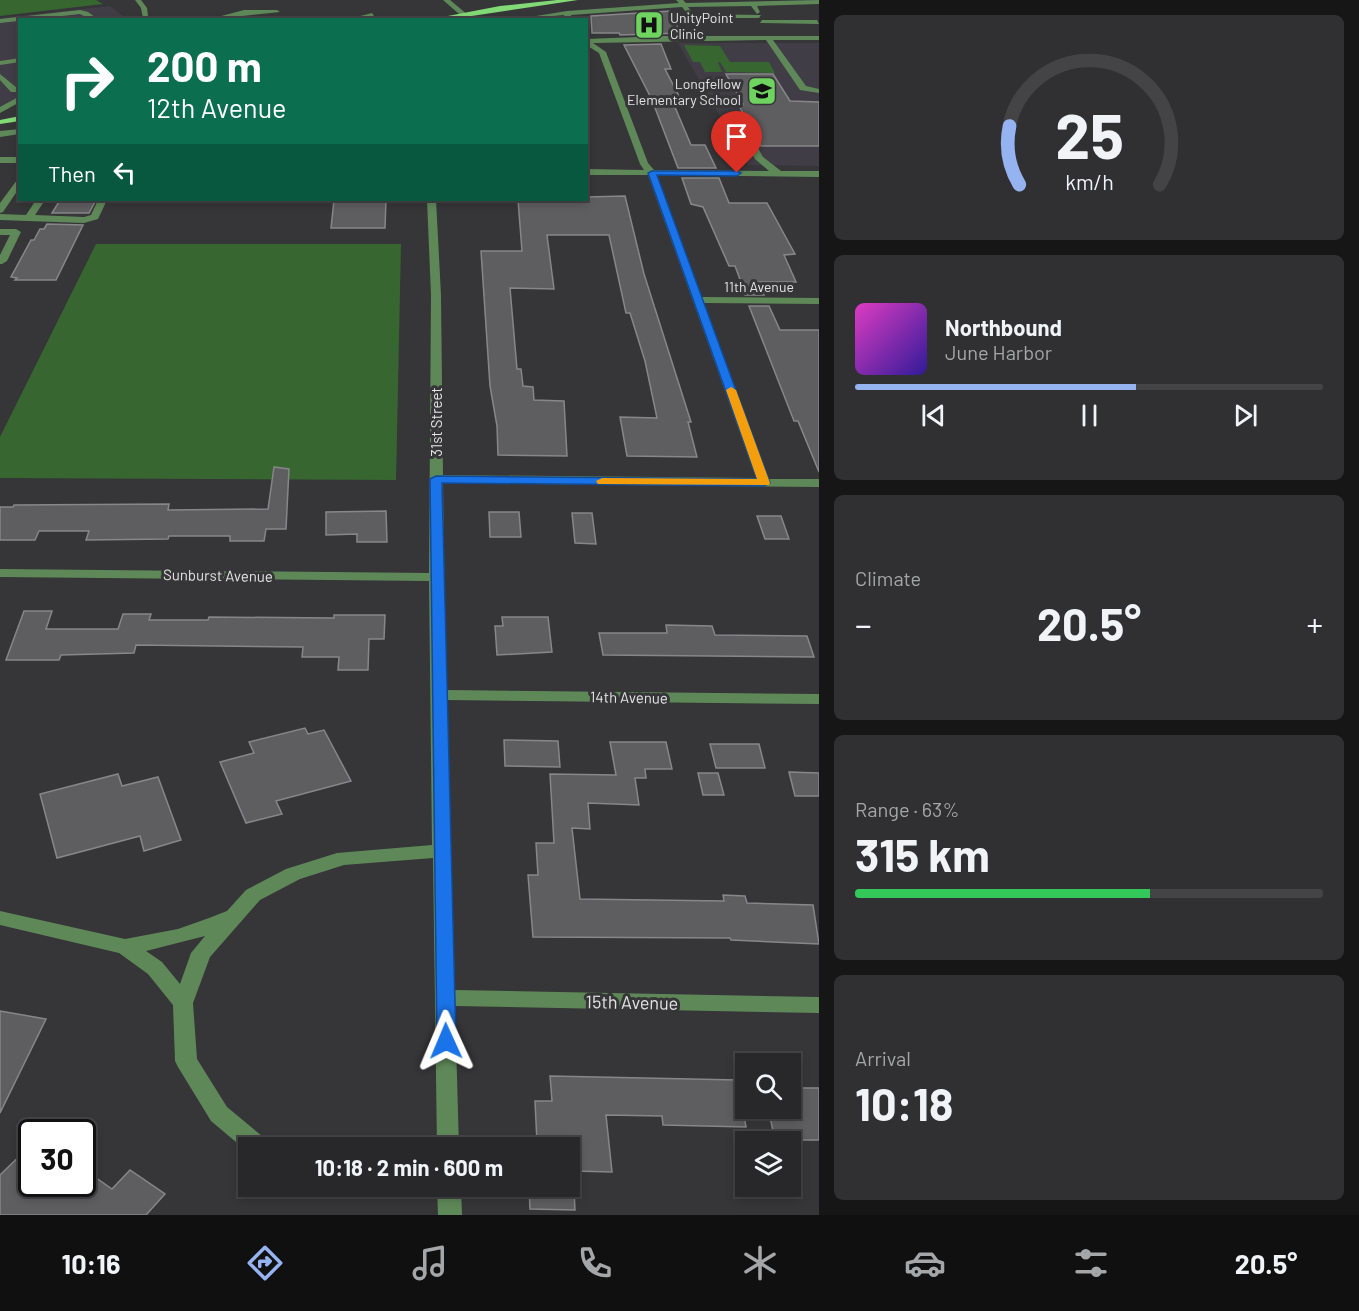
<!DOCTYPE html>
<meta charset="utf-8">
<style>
:root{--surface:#28282a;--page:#303032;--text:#f1f3f6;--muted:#a5a6a8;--line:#444447;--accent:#95b2f1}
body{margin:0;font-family:Barlow,sans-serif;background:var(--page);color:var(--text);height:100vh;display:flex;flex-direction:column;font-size:22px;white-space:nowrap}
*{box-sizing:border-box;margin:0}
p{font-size:20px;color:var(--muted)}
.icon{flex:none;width:33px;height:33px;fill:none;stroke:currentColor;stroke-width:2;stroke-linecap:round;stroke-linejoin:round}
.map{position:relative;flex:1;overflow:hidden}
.side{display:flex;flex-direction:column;gap:15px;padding:15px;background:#161617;width:540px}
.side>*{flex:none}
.banner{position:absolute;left:18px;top:18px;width:570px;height:183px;border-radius:0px;box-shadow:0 3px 9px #0003,0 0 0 2px var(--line);background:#0b6e4f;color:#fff;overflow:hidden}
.controls{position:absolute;left:735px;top:1053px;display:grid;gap:12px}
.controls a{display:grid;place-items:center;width:66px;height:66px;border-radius:0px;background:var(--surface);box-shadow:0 3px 9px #0003,0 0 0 2px var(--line);font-size:30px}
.speed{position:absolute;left:18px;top:1119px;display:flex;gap:12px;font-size:30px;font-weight:700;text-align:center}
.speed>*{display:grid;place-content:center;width:78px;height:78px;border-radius:50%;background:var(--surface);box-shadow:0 3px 9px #0003,0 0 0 2px var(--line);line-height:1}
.speed .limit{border:3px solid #111;border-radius:9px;background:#fff;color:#111}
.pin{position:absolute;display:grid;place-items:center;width:51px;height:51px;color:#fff;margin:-62px -26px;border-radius:50% 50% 50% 0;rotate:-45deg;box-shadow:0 0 6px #0007}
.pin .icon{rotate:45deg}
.me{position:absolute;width:66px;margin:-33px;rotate:359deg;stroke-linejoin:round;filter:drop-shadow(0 0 4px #0008)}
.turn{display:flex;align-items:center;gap:21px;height:126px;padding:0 30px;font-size:27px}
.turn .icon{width:78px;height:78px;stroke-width:2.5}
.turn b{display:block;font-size:42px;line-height:51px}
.then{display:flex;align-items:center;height:57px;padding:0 30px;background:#0003;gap:12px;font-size:22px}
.big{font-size:45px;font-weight:700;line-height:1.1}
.side .widget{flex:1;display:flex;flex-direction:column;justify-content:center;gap:9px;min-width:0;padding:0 21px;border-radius:9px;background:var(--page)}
.side .dial{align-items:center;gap:0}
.dial svg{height:156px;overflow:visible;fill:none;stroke:var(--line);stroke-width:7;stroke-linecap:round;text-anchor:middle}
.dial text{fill:var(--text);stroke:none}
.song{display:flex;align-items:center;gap:18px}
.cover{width:72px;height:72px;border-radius:9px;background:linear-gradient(135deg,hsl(310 70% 55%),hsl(250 70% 35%))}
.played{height:6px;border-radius:3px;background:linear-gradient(90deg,var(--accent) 60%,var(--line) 60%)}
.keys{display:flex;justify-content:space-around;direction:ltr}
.heat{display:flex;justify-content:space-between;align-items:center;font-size:33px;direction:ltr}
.charge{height:9px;border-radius:4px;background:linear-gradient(90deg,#34c759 63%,var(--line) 0)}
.trip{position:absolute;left:238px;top:1137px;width:342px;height:60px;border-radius:0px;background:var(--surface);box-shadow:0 3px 9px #0003,0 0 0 2px var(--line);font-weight:700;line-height:60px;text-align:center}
.tab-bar{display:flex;height:96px;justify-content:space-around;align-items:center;background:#101011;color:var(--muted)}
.tab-bar .icon{width:42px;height:42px}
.tab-bar .current{color:var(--accent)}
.tab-bar b{font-size:27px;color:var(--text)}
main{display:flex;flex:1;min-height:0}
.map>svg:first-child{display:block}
.built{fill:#403d46}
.green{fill:#376630}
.building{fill:#5e5e61;stroke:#878689;stroke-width:1.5}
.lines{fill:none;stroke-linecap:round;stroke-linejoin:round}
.minor{fill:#5f8859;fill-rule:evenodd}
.major{fill:#83d976;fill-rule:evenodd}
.route{fill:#1a73e8;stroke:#114b97;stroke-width:1.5}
.slow{fill:#f59e0b}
.labels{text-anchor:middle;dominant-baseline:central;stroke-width:6;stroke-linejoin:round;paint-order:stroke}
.far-poi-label{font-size:14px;fill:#e3e3e5;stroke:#363538;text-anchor:start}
.far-street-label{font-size:14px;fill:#e3e3e5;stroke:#363538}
.street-label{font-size:15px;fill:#e3e3e5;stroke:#363538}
.near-street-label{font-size:18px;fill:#e3e3e5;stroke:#363538}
</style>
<main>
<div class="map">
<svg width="819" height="1215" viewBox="0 0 819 1215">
<rect width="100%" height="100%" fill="#363538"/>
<g class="built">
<polygon points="110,6 127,19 20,20 19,104 0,108 0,18"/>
<polygon points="678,43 819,43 819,166 748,165"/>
</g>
<g class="green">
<polygon points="0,0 96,0 103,4 0,16"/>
<polygon points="684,45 720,46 730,62 769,62 775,73 726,72 720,62 718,62 722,72 705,72 700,62 693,62"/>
<polygon points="96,244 401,244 396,480 0,478 0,437"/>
</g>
<g class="building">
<polygon points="671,11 680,33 620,35 619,33 592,33 591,16"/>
<polygon points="661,44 671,69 665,69 681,100 672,100 691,145 705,145 716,168 678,168 652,100 624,45"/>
<polygon points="726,74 773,74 790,101 819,102 819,146 761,146 738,104 743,104"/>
<polygon points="682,178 719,178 729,203 767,203 795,254 784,255 796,282 758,282 764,295 745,295 741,283 743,282 741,282 735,266 729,266 703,207 691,204"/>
<polygon points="625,196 644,274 691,422 688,422 697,457 627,456 620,417 657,418 645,361 630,313 626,313 609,235 547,235 554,289 510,288 517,369 521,369 523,386 533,387 534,400 564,401 567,456 498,455 497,426 490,386 481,251 522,251 518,200 586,200 586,197"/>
<polygon points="60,200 96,200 89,213 52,213"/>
<polygon points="334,200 386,200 385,228 331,228"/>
<polygon points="47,224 83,225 56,280 15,280 17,278 11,277 31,240 34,240 40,229 44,229"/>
<polygon points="749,306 769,306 780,330 819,330 819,472 798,421 794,421"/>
<polygon points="274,467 289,469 286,529 266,529 264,541 230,541 230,536 169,536 168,539 86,540 89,531 39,531 35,540 0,540 0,507 13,507 14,505 169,504 168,510 268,509"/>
<polygon points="386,511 387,542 357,542 357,534 326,535 326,512"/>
<polygon points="489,512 519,512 521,537 490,537"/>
<polygon points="572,513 592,513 596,544 575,543"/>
<polygon points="757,516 781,516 789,539 765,539"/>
<polygon points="24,611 52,611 46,629 118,629 123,614 151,614 149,620 208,620 209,617 334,618 334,615 385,615 384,639 369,639 368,670 338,670 339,657 302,657 303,647 136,645 134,653 61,655 59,660 6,660"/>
<polygon points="502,617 548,617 552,652 497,655 495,626 503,626"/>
<polygon points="666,625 712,626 715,635 807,636 814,657 603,655 599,633 667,633"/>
<polygon points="305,728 308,734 324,730 351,781 276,801 282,814 246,823 220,762 254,753 249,742"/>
<polygon points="504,740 558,741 560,767 505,766"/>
<polygon points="610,742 666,742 672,769 645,769 646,778 635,778 639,805 588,803 590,829 572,828 580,899 724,901 723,895 745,896 747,903 813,905 819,944 731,940 730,938 533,937 528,875 538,875 536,843 554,843 550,774 616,775"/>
<polygon points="710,744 759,744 765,768 716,768"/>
<polygon points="789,772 819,773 819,796 795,796"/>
<polygon points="698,773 718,773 724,795 703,795"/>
<polygon points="118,774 122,786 158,777 181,840 144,851 140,836 57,858 40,794"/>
<polygon points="0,1011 46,1019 0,1113"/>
<polygon points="550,1076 738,1080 746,1127 663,1125 662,1116 606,1115 612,1172 573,1171 575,1210 530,1209 529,1186 570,1186 570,1148 552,1148 551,1143 537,1143 535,1101 552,1101"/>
<polygon points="790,1088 819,1088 819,1140 775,1140 768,1108 790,1108"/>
<polygon points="32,1144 32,1184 82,1184 82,1168 112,1189 130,1170 165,1194 146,1215 0,1215 0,1175"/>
</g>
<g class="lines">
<g class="minor">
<polygon points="135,0 141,0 147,8 148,16 159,20 143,18 141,8"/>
<polygon points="443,0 450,0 474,20 466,20"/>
<polygon points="676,0 683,0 686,3 819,0 819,4 757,6 760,12 757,14 751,6 688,7 693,14 761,15 759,18 691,18 682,7 571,15 572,20 565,20 564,15 511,20 567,11 679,3"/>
<polygon points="80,10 88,12 99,20 91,20 80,14 0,23 0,19"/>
<polygon points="244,10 277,10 280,12 206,20"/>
<polygon points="372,13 374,16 348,20 349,19"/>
<polygon points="762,20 817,20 819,24 760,23"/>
<path d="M 666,36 L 819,36 L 819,40 L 773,40 L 806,86 L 819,89 L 819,93 L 800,90 L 766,40 L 593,43 L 606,52 L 648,163 L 654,170 L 769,171 L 755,159 L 732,116 L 736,114 L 740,116 L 763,157 L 781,171 L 819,171 L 819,177 L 657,175 L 702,297 L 819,298 L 819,304 L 704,303 L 769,479 L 819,479 L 819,487 L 443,483 L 446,690 L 819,694 L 819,704 L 447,700 L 455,990 L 819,997 L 819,1013 L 455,1006 L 459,1148 L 437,1148 L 433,858 L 344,865 L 300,879 L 260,900 L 210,957 L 193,1003 L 197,1059 L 227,1107 L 268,1141 L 271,1148 L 249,1148 L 249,1153 L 211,1121 L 178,1067 L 175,1061 L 173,1005 L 148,974 L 119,953 L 0,925 L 0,911 L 125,939 L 178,929 L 209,918 L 227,911 L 246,890 L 286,869 L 337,853 L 432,845 L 429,581 L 0,577 L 0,569 L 429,573 L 431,295 L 427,200 L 436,200 L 441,295 L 443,475 L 756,478 L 648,175 L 586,175 L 586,169 L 644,170 L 640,164 L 599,53 L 586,45 L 586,39 ZM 205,936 L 191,953 L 180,984 L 162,962 L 146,951 Z"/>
<polygon points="20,58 20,62 0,65 0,61"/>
<polygon points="0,74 17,88 17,92 11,92 0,80"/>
<polygon points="20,96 20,102 0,113 0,107"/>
<polygon points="20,129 20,134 0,137 0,131"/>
<rect x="0" y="157" width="20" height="6"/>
<polygon points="20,176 20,187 3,212 0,213 0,203"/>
<polygon points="36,200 45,200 35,215 84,217 91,215 98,200 107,200 98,219 84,223 0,220 0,214 26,215"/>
<polygon points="0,229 16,229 21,232 7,261 2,264 0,264 0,255 10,235 0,235"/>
<polygon points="437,1186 461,1186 462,1215 438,1215"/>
</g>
<g class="major">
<polygon points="557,0 578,0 445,20 427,20 500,6"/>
<polygon points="20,116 20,121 0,124 0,120"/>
</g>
</g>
<polygon class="route" points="652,171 737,171 741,173 737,176 657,175 770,483 764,486 442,483 456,1041 453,1047 446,1049 439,1047 437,1041 430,479 436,476 757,479 648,173"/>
<polygon class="slow" points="731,387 736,390 770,483 769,485 598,484 596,481 602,478 757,479 726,390"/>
<defs>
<g id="hospital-square" transform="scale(1.5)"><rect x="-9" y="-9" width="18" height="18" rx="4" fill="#6fd360" stroke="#363538"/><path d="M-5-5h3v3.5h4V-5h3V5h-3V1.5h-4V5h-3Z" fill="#111"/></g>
<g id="school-square" transform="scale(1.5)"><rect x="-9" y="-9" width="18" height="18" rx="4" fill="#6fd360" stroke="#363538"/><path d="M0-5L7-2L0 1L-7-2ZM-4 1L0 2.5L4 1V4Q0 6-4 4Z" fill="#111"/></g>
</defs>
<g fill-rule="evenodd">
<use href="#hospital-square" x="649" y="25"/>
<use href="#school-square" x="762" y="91"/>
</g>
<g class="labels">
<g class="far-poi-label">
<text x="670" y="17">UnityPoint<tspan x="670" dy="16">Clinic</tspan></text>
<text x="741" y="83" text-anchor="end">Longfellow<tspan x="741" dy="16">Elementary School</tspan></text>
</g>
<g class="far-street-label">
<text x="759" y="286">11th Avenue</text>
</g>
<g class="street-label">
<text transform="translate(436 422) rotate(-90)">31st Street</text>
<text transform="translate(218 575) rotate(1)">Sunburst Avenue</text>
<text transform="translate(629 697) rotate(1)">14th Avenue</text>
</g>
<g class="near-street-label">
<text transform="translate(632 1002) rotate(1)">15th Avenue</text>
</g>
</g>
</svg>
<div class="controls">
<a><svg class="icon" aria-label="search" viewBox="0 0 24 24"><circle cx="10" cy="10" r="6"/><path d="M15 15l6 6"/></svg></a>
<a><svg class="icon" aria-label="layers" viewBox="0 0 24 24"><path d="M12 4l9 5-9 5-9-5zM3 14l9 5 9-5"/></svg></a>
</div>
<div class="speed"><div class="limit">30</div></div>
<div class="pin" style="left:737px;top:173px;background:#d93025"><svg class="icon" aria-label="arrive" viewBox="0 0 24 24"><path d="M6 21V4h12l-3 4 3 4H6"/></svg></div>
<svg class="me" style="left:446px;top:1041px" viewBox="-20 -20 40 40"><path d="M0-17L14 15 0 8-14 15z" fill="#1a73e8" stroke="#fff" stroke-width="4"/></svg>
<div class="trip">10:18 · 2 min · 600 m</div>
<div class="banner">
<div class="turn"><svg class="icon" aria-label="right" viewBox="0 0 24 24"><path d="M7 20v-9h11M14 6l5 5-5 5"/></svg><div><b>200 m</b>12th Avenue</div></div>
<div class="then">Then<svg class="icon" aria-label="left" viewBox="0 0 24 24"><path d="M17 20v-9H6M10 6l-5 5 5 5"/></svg></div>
</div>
</div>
<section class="side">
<div class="widget dial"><svg viewBox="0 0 100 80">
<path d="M14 69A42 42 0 1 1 86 69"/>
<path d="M14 69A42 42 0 0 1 9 39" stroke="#95b2f1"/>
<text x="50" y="56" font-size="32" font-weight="700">25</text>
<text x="50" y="72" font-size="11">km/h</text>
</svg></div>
<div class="widget">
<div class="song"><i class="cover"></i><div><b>Northbound</b><p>June Harbor</p></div></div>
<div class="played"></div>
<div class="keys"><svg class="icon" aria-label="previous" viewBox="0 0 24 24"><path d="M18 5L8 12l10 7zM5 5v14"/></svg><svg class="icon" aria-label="pause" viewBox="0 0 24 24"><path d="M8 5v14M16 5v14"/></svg><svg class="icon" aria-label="next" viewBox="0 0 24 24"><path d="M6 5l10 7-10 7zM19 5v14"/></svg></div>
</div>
<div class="widget"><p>Climate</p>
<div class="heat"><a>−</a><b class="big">20.5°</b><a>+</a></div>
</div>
<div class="widget"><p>Range · 63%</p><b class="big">315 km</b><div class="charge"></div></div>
<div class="widget"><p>Arrival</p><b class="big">10:18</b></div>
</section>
</main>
<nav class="tab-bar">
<b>10:16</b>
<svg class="icon current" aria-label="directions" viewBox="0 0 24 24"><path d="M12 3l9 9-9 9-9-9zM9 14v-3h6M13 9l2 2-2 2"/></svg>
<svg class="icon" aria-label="music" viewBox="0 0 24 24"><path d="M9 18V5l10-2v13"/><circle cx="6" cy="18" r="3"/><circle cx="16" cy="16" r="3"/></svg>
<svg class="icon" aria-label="phone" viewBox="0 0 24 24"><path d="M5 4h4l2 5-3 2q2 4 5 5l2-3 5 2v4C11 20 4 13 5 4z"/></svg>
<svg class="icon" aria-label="climate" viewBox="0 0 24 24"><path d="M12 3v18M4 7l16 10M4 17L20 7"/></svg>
<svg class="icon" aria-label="car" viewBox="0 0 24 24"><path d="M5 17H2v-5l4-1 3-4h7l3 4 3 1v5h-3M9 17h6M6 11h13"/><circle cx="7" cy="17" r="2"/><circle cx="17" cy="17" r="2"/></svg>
<svg class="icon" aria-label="filters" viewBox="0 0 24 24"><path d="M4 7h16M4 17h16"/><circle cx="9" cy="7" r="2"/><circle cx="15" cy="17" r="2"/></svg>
<b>20.5°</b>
</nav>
